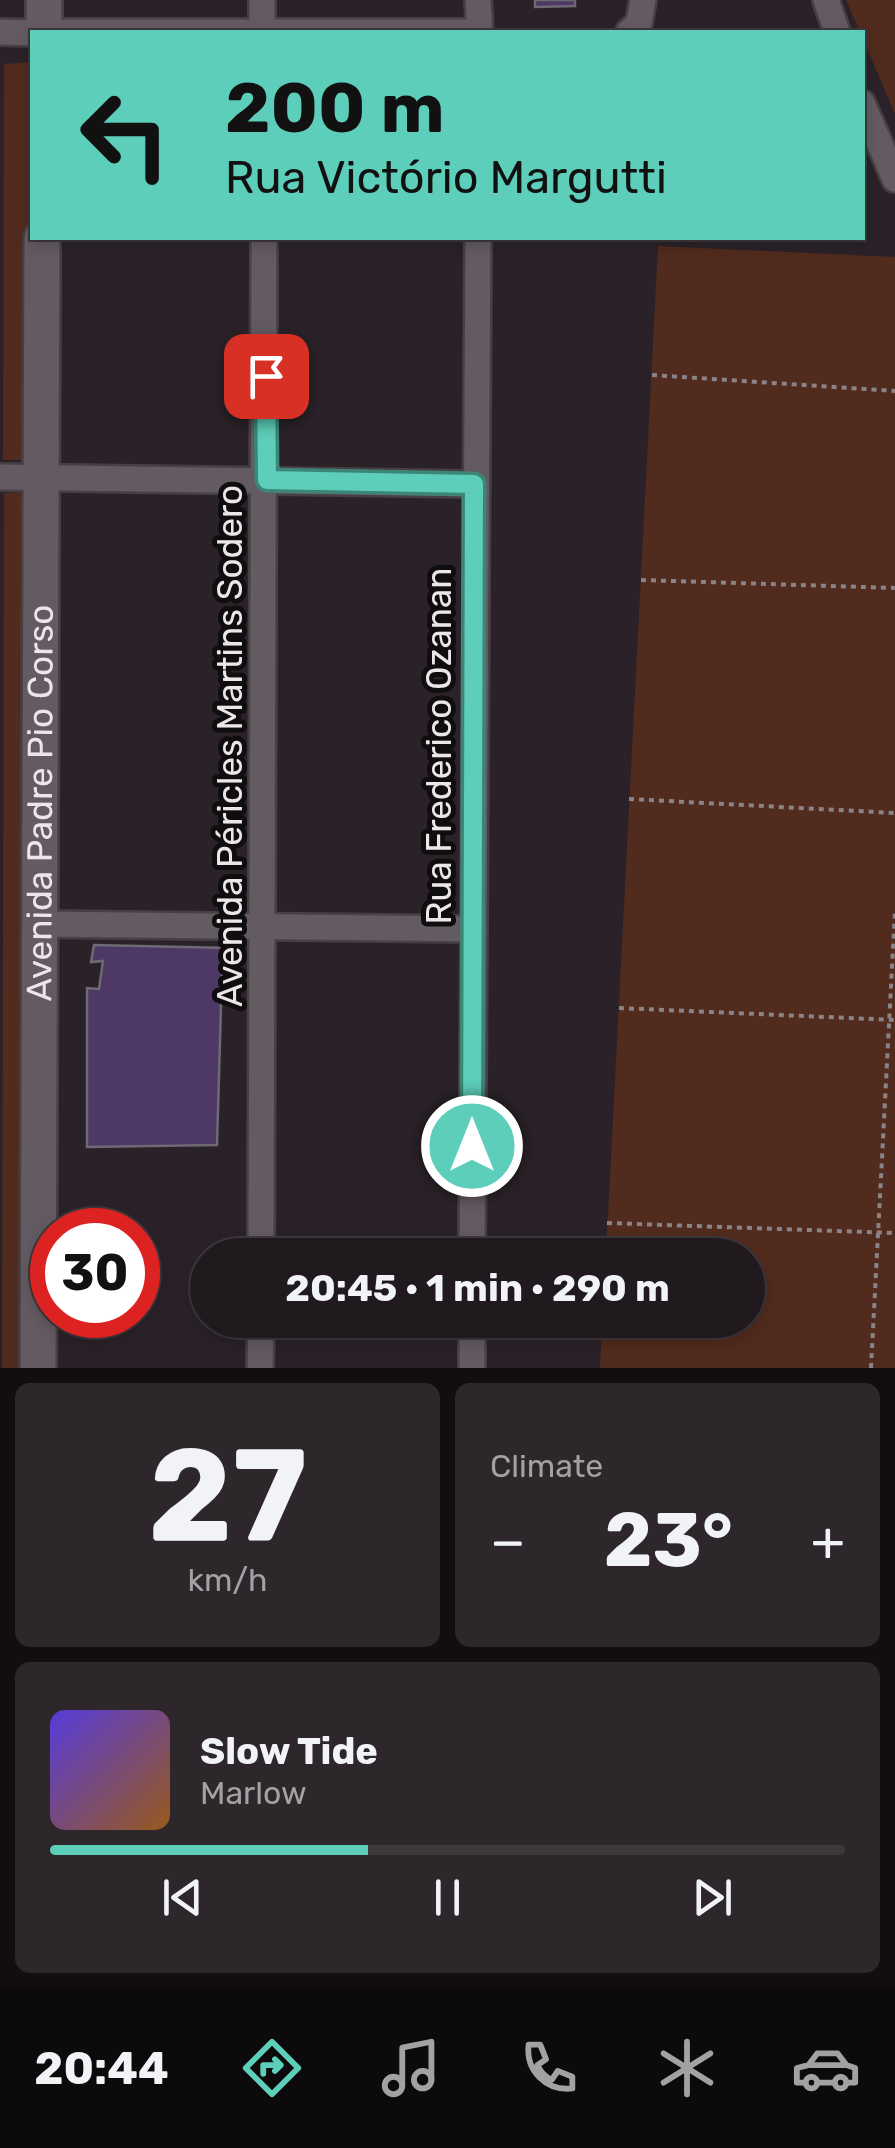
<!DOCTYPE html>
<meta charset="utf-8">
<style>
:root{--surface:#201a1e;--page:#2d272b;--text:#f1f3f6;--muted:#a2a1a4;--line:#3d383c;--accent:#5dceb9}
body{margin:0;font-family:Rubik,sans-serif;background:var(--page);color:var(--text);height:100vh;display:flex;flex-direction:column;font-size:38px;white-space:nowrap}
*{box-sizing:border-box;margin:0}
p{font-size:32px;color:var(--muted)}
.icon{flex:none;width:55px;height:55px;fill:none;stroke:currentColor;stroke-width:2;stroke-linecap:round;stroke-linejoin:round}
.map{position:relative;height:1368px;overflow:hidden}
.drawer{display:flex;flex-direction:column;gap:15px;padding:15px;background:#120e10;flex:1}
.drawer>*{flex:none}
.top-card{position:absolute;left:30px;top:30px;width:835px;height:210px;border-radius:0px;box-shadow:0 5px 15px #0003,0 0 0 2px var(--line);background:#5dceb9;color:#111;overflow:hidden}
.speed{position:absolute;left:30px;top:1208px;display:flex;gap:20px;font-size:50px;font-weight:700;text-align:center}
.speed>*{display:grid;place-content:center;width:130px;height:130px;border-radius:50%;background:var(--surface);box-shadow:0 5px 15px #0003,0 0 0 2px var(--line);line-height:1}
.speed .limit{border:15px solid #d22;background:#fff;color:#111}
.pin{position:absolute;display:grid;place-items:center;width:85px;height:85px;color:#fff;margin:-42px;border-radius:20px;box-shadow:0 5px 15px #0006}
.me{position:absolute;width:110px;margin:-55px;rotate:0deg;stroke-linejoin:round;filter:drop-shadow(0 0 8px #0008)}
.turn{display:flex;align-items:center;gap:35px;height:210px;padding:0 30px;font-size:45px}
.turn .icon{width:130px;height:130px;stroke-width:2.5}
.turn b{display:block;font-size:70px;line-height:85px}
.big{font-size:75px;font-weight:700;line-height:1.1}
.drawer .card{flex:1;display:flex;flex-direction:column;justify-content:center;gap:15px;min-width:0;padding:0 35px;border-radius:15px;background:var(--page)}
.drawer .dial{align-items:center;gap:0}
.dial b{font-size:130px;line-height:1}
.song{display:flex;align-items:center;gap:30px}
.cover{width:120px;height:120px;border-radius:15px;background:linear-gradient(135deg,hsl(250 70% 55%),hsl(30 70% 35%))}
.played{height:10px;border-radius:5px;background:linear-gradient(90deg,var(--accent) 40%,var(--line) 40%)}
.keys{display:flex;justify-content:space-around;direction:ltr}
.heat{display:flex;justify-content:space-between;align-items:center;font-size:55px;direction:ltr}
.drawer .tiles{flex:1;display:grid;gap:15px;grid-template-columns:1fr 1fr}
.card:last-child{grid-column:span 2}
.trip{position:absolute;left:190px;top:1238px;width:575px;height:100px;border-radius:50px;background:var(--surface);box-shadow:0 5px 15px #0003,0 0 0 2px var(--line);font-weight:700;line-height:100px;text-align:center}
.dock{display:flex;height:160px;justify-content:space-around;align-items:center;background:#0d0a0c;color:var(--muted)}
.dock .icon{width:70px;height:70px}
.dock .selected{color:var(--accent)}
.dock b{font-size:45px;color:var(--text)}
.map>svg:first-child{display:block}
.green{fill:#512b1d}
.building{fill:#4e3865;stroke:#6e6a74;stroke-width:2.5}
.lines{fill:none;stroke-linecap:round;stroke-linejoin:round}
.minor-casing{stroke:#464044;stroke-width:30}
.secondary-casing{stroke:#464044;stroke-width:40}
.path{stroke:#8a8388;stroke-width:4;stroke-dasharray:5 5;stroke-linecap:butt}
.minor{stroke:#645b62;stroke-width:25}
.secondary{stroke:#645b62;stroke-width:35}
.route-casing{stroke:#3c8678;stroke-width:25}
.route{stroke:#5dceb9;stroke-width:18}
.labels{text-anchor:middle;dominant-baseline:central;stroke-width:10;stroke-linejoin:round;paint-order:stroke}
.street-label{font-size:35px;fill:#ece6ea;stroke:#100d0f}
</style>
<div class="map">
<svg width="895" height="1368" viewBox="0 0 895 1368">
<rect width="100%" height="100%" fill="#2a2228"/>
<g class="green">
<polygon points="846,0 895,0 895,114"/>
<polygon points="32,62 32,460 3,460 4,64"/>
<polygon points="658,246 895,257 895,1368 600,1368 602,1320 748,1320 748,1255 606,1255"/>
<polygon points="31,492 30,1368 2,1368 4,493"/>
</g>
<g class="building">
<polygon points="535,0 575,0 575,6 535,7"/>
<polygon points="94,945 229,948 231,969 222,970 217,1145 87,1147 87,988 99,989 103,961 91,962"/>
</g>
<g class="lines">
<g class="minor-casing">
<g id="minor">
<polyline points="262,0 262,32"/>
<polyline points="478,0 480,32"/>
<polyline points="826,0 837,32"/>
<polyline points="0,32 32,33"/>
<polyline points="65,32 470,32"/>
<polyline points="629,32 639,23 643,0"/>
<polyline points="862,103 895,179"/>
<polyline points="0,477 475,484"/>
<polyline points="42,924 474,929"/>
<polyline points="261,1255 264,238"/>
<polyline points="472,1255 478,238"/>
<polyline points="260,1368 261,1320"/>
<polyline points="472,1368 472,1320"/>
</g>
</g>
<g class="secondary-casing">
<g id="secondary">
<polyline points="44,32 44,0"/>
<path id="s1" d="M 38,1368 L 42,238"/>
</g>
</g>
<g class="path">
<polyline points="652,375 895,391"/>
<polyline points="641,580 895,588"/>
<polyline points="629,799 895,813"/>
<polyline points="619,1008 895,1020"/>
<polyline points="607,1223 895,1233"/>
<polyline points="871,1368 895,910"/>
</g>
<use href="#minor" class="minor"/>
<use href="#secondary" class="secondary"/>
</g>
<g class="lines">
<g class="route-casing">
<polyline id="route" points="266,376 267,480 474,484 472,1146"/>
</g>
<use href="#route" class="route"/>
</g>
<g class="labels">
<g class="street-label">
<text transform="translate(230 746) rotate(-90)">Avenida Péricles Martins Sodero</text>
<text transform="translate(439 746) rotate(-90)">Rua Frederico Ozanan</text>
<text stroke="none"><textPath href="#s1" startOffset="565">Avenida Padre Pio Corso</textPath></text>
</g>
</g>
</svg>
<div class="speed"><div class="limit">30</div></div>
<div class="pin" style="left:266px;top:376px;background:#d93025"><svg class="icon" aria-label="arrive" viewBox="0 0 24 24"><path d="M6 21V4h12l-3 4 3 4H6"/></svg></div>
<svg class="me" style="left:472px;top:1146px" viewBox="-20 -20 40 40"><circle r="17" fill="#5dceb9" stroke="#fff" stroke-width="3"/><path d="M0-11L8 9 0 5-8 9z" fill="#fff"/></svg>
<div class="trip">20:45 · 1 min · 290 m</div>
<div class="top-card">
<div class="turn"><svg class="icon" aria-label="left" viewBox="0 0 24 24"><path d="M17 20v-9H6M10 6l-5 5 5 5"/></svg><div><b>200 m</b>Rua Victório Margutti</div></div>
</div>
</div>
<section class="drawer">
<div class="tiles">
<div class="card dial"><b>27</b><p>km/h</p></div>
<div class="card"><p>Climate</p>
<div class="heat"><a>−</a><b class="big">23°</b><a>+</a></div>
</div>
<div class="card">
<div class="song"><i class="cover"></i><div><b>Slow Tide</b><p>Marlow</p></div></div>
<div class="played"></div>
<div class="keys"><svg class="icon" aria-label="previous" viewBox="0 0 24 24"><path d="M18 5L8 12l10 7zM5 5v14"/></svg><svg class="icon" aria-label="pause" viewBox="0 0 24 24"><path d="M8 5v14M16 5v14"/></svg><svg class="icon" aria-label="next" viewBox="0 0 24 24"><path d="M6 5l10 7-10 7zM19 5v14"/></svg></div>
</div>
</div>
</section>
<nav class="dock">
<b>20:44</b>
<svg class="icon selected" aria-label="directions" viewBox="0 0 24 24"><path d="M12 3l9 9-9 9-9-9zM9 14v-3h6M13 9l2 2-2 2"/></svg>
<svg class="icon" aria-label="music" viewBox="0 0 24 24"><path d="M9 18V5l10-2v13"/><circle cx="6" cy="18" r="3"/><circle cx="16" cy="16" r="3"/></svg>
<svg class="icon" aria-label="phone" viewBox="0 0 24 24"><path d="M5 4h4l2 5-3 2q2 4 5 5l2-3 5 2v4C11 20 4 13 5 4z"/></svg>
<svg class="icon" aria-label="climate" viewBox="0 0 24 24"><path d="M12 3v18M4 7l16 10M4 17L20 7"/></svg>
<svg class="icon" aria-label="car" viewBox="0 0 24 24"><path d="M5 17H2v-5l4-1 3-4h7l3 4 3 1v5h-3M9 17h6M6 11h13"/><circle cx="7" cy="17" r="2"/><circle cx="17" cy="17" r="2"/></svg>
</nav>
